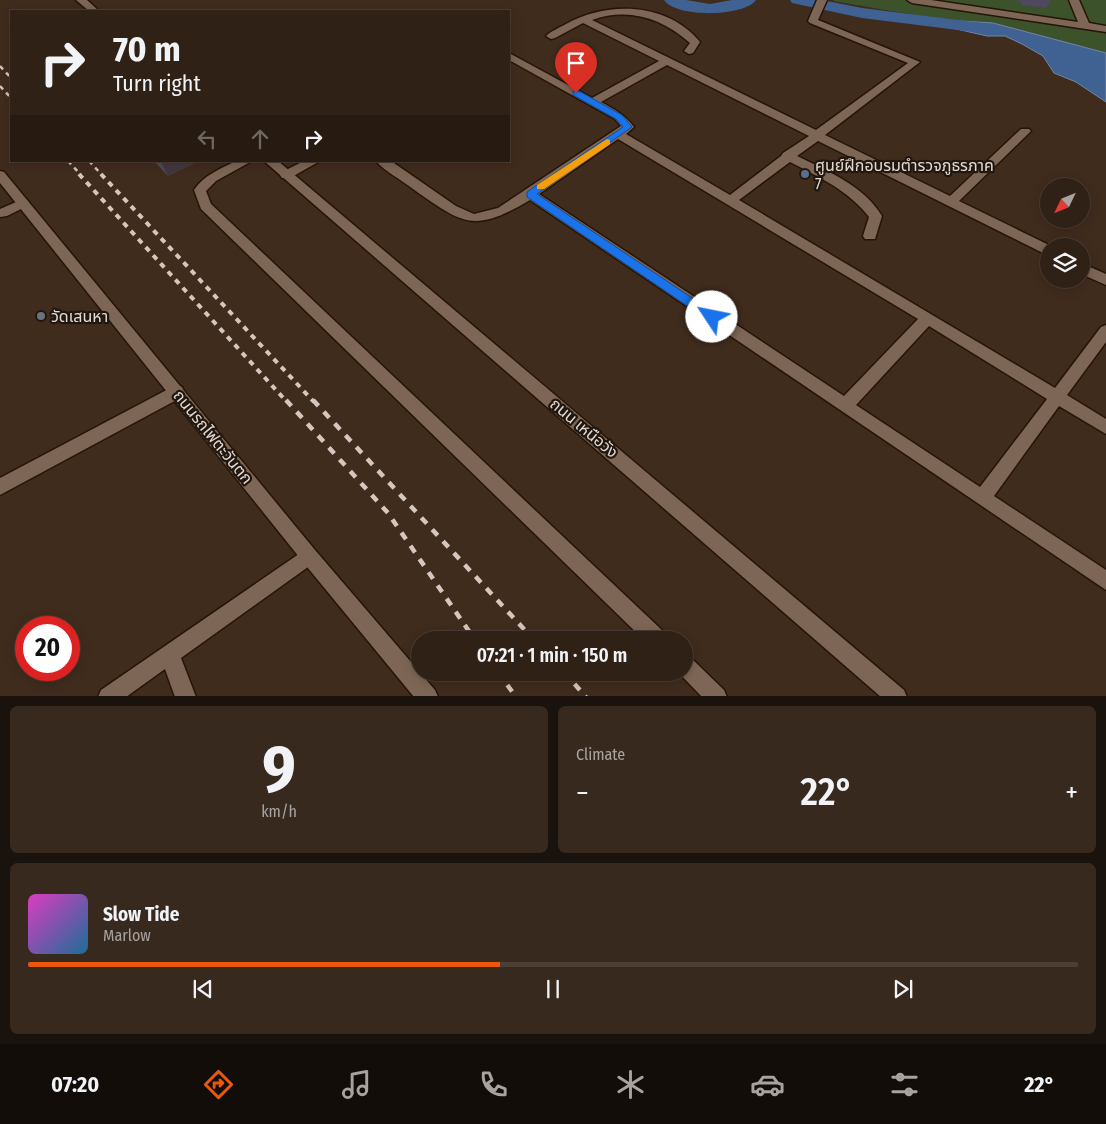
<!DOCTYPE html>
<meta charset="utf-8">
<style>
:root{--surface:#302116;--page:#38291f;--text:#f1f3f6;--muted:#a8a3a1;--line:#4b3e35;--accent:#ea580c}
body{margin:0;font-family:"Fira Sans Condensed","Noto Sans Thai",sans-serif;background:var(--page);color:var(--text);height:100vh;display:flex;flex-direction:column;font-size:19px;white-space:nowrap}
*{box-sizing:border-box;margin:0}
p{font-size:16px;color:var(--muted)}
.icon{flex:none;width:28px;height:28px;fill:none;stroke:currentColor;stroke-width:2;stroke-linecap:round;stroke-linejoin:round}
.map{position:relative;height:696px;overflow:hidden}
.details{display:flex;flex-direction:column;gap:10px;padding:10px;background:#1a120c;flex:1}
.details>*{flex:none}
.top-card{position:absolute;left:10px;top:10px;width:500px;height:152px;border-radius:0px;box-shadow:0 2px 12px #0003,0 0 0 1px var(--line);background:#302116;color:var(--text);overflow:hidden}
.needle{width:32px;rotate:227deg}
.tools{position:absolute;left:1040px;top:178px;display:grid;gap:10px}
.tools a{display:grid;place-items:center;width:50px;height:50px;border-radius:50%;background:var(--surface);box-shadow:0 2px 12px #0003,0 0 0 1px var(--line);font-size:25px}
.speed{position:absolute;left:15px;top:616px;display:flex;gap:10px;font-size:25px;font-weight:700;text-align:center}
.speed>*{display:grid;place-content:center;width:65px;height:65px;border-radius:50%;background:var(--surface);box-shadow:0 2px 12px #0003,0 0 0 1px var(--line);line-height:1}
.speed .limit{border:8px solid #d22;background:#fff;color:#111}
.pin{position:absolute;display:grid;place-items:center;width:42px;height:42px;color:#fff;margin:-51px -21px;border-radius:50% 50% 50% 0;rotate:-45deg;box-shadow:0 0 5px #0007}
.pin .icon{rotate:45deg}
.me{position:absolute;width:55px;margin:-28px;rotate:304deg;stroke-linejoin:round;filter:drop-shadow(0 0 4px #0008)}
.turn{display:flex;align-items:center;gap:18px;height:105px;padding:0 20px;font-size:22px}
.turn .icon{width:65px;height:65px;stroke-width:2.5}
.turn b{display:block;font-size:35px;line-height:42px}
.lanes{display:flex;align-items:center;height:48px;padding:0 20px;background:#0003;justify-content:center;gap:25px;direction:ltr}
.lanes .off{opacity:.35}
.big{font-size:38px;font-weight:600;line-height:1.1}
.details .tile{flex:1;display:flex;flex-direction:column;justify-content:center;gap:8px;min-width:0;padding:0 18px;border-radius:8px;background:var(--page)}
.details .dial{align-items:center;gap:0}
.dial b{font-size:65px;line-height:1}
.song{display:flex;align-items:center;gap:15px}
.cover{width:60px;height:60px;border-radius:8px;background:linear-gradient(135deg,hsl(310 70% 55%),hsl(200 70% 35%))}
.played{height:5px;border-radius:2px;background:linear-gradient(90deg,var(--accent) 45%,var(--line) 45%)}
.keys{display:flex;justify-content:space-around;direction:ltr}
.heat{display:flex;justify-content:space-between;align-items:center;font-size:28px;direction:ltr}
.details .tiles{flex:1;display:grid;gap:10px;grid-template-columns:1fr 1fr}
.tile:last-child{grid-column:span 2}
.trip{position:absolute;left:411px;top:631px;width:282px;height:50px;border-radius:25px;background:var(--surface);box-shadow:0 2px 12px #0003,0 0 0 1px var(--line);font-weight:600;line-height:50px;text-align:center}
.menu{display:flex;height:80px;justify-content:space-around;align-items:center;background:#130d09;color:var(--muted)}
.menu .icon{width:35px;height:35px}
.menu .on{color:var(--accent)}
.menu b{font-size:22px;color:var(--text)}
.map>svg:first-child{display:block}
.green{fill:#3c522b}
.water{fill:#3f6293;stroke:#7186a5}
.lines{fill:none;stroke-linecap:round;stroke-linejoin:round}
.canal{fill:#3f6293;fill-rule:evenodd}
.lane-casing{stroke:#261406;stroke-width:3}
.street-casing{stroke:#261406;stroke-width:3}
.lane{fill:#7d6655;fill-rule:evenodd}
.street{fill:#7d6655;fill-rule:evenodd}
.rail-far2{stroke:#d5c7be;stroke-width:2.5;stroke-dasharray:4.5 4.5;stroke-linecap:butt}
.rail-far1{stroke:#d5c7be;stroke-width:4;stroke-dasharray:5.5 5.5;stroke-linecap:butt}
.rail{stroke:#d5c7be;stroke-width:4.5;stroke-dasharray:8 8;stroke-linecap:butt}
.wall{fill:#4e495e}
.shaded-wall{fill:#42373f}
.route{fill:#1a73e8;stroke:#114b97}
.slow{fill:#f59e0b}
.service-dot{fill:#5c6f8a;stroke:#201710;stroke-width:2}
.worship-dot{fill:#6b7280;stroke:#201710;stroke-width:2}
.labels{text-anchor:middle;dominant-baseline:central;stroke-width:4.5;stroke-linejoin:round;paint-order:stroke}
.poi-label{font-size:16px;fill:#e6d9d0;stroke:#201710;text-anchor:start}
.street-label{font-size:16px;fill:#e6d9d0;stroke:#201710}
</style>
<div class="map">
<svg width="1106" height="697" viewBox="0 0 1106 697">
<rect width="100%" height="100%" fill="#402c1d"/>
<polygon class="green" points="834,0 1106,0 1106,53 993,23 945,20 833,1"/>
<polygon class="water" points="945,20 993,23 1106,53 1106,102 1076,82 1054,73 1043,56 1022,44 1005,36 987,36 952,28"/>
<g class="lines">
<g class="canal">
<path d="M 664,0 L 686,0 L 710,4 L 732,0 L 756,0 C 744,17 676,18 664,0 Z"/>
<polygon points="790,0 822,0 862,8 982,23 988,24 991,28 988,32 982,33 862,18 792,3"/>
</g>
<g class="lane-casing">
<g id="lane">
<path d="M 817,0 L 827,0 L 818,20 L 920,62 L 825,135 L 950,196 L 1021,129 L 1029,129 L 1031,131 L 1029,133 L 959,201 L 1051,246 L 1049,246 L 1049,256 L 818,141 L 797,156 C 828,171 864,186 882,216 L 875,239 L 865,239 L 863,236 L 869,217 C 848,190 819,177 790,162 L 739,200 L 1055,388 L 1101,327 L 1106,325 L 1106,342 L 1067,395 L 1106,419 L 1106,434 L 1059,406 L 994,496 L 1106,570 L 1106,590 L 530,200 C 473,234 463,224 413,189 C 402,180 385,172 376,161 L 391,161 L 456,206 L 474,214 L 498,208 L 621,126 L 615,119 L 509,60 L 509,53 L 592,98 L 659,61 L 583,23 L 555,38 L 551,39 L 546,36 C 551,31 559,28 566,24 C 608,1 667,2 700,42 L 693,53 L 689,54 L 684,51 L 690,43 C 662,18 628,7 592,20 L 816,130 L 908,63 L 810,23 L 808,21 ZM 667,65 L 809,136 L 783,153 L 781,156 L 730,195 L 626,134 L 634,127 C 625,115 614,109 601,102 ZM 618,139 L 918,319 L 844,396 L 539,194 ZM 929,326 L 1047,399 L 980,487 L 856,405 Z"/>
<polygon points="907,0 931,0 1078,22 1069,0 1079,0 1089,23 1106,26 1106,32 912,3"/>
<path d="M 236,161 L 252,161 L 216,181 L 206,191 L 211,204 L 665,633 L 668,640 L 644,640 L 201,209 L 194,190 C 204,175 220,169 236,161 Z"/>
<polygon points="304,161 320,161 290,178 282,178 280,175 282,172"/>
<polygon points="23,199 27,200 29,203 27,206 7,216 0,217 0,209"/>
<polygon points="1081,263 1106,274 1106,285 1081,274"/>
<polygon points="176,385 182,387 184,392 182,397 0,495 0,478"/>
<polygon points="309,547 315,550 318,556 315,562 181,658 196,697 175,697 165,669 126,697 98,697 101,690"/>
<polygon points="685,656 692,659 724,690 727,697 702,697 678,672 685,672"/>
</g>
</g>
<g class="street-casing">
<g id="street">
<polygon points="76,0 87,0 99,11 89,11"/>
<polygon points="264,161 278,161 904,690 907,697 881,697"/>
<polygon points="0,171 4,172 315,550 435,690 438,697 414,697 303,562 0,183"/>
</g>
</g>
<use href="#lane" class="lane"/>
<use href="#street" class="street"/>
<g class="rail-far2">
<polyline points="0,66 11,78"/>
<polyline points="0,86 11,98"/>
<polyline points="68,161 81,175"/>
<polyline points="89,161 102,175"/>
</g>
<g class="rail-far1">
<polyline points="79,174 287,402"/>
<polyline points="101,174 314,402"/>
</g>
<g class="rail">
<polyline points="286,400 388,513 475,640"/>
<polyline points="313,400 534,640"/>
<polyline points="498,672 516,697"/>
<polyline points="564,672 586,697"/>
</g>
</g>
<g class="wall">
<polygon points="1012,0 1051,0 1046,8 1022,5 1020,1"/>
<polygon points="154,161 199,161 168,176"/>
</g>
<polygon class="shaded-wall" points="162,161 199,161 168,176 161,162"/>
<polygon class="route" points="573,91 579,91 622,115 632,127 537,194 716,314 718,317 716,320 708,320 527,197 527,192 623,127 616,119 573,95"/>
<polygon class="slow" points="607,139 610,140 610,144 544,189 537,189 537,185"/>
<circle class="service-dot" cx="805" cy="174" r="5"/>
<circle class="worship-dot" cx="41" cy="316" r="5"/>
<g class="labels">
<g class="poi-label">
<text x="815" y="165">ศูนย์ฝึกอบรมตำรวจภูธรภาค<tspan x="815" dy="18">7</tspan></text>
<text x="51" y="316">วัดเสนหา</text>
</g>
<g class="street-label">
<text transform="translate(584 428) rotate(40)">ถนน เหนือวัง</text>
<text transform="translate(213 437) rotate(51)">ถนนรถไฟตะวันตก</text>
</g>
</g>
</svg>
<div class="tools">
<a><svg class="needle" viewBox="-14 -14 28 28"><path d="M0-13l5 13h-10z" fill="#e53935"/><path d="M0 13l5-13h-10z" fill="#a8a3a1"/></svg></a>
<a><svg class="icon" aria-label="layers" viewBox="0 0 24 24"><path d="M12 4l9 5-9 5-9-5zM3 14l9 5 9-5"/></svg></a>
</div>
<div class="speed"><div class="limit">20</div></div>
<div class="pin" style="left:576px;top:93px;background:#d93025"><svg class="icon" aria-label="arrive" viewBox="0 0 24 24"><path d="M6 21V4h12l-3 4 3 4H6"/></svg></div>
<svg class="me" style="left:712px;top:317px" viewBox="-20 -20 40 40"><circle r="19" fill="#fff"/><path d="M0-13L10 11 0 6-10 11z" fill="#1a73e8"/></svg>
<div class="trip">07:21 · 1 min · 150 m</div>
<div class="top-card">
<div class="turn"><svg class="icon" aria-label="right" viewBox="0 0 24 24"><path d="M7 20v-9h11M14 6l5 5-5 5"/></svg><div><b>70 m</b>Turn right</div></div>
<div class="lanes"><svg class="icon off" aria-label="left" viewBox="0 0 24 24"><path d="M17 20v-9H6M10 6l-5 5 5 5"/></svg><svg class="icon off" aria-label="ahead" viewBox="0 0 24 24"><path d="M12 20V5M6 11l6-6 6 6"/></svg><svg class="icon" aria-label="right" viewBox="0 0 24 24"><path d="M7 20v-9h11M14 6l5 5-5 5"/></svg></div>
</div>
</div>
<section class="details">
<div class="tiles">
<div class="tile dial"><b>9</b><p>km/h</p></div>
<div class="tile"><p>Climate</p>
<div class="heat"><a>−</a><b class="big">22°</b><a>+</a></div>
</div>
<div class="tile">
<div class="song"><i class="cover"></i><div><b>Slow Tide</b><p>Marlow</p></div></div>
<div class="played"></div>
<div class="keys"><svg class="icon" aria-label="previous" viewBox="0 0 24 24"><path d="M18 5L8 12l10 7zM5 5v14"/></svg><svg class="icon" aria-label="pause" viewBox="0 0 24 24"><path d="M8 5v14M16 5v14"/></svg><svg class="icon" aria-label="next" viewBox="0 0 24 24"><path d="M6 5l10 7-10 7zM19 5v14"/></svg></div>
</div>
</div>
</section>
<nav class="menu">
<b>07:20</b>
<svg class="icon on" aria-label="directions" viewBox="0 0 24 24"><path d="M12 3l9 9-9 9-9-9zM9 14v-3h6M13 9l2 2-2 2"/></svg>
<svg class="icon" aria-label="music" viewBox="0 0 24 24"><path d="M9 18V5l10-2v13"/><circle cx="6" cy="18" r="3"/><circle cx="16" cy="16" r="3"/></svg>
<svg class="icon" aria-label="phone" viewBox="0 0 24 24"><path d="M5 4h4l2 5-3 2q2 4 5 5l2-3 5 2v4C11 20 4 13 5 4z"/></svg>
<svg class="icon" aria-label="climate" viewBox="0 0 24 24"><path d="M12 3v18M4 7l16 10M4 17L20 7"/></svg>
<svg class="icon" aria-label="car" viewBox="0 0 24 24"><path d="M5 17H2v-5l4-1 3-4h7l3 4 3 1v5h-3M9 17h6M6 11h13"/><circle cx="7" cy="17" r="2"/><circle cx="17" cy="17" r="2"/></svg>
<svg class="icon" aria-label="filters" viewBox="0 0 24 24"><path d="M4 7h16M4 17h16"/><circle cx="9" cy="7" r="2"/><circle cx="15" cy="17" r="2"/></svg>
<b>22°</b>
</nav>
